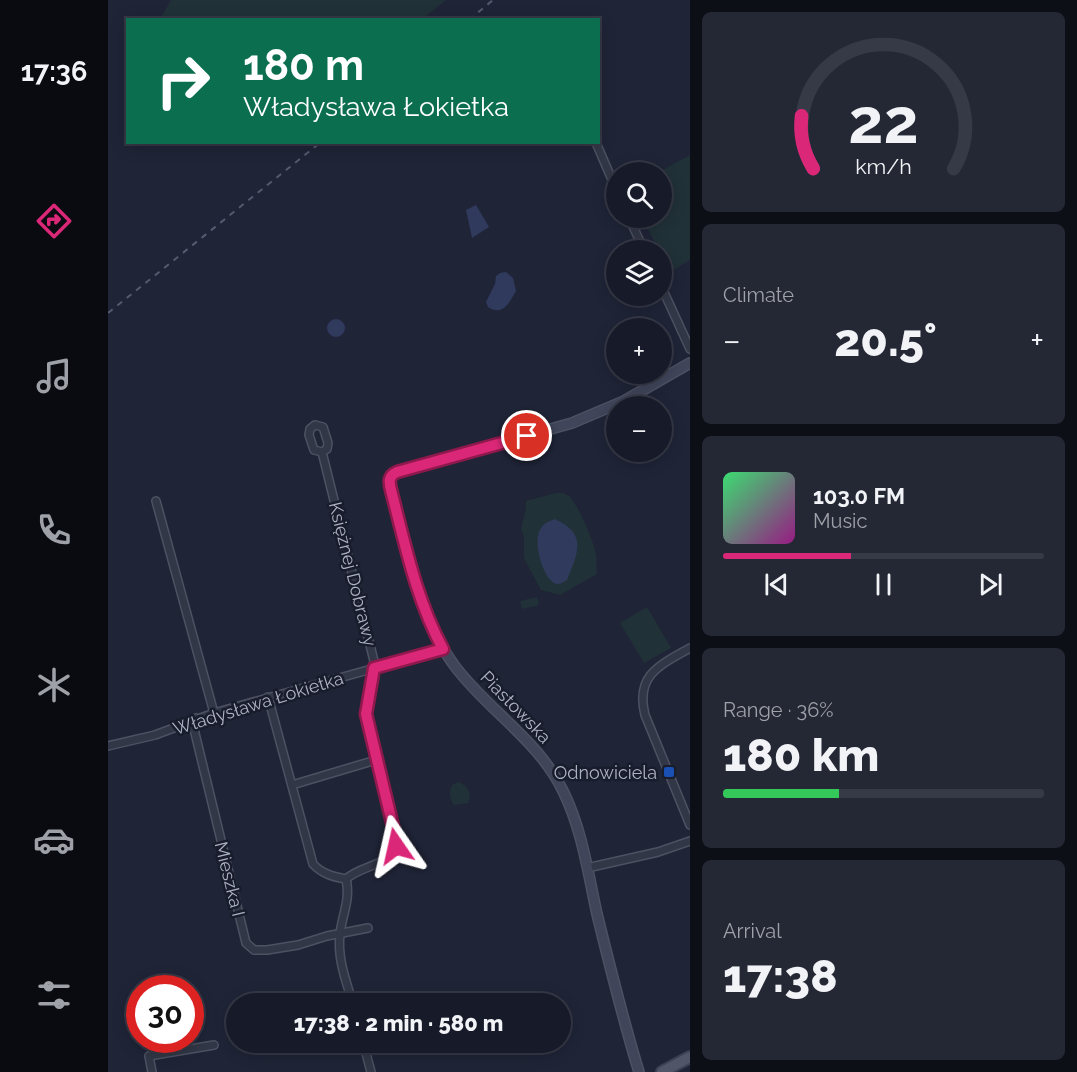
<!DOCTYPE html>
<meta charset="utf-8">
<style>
:root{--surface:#171b29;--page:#242835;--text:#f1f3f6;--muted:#9ea1a8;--line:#363946;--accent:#db2777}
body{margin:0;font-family:Raleway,sans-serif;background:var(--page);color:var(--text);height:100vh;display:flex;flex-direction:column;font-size:22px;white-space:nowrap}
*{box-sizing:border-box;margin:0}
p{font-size:20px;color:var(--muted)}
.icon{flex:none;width:33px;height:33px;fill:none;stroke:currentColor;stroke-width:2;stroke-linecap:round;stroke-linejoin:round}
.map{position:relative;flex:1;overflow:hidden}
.sheet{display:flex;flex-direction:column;gap:12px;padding:12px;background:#0d0f17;width:387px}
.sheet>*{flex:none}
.hud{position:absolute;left:18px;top:18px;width:474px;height:126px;border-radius:0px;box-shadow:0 3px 15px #0003,0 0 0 2px var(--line);background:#0b6e4f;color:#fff;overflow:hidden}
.controls{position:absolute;left:498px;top:162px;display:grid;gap:12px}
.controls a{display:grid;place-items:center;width:66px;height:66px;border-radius:50%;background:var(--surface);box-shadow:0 3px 15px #0003,0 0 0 2px var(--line);font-size:30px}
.speed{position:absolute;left:18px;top:975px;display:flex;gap:12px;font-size:30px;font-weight:700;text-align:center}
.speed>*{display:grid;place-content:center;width:78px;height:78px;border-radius:50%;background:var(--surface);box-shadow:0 3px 15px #0003,0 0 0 2px var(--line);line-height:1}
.speed .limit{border:9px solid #d22;background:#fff;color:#111}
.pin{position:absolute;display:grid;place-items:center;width:51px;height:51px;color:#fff;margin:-26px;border:3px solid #fff;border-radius:50%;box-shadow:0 2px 6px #0007}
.me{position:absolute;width:66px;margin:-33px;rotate:349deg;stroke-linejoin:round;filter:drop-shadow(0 0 4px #0008)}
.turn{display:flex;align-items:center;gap:21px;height:126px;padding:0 18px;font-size:27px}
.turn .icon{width:78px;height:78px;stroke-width:2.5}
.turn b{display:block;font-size:42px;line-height:51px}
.big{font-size:45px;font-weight:800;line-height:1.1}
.sheet .tile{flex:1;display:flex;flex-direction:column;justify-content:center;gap:9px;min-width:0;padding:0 21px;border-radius:9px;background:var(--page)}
.sheet .dial{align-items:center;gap:0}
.dial svg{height:156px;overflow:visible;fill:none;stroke:var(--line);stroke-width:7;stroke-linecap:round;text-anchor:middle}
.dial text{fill:var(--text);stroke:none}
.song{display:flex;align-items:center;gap:18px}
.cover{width:72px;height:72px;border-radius:9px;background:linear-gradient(135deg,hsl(140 70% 55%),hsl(310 70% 35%))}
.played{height:6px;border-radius:3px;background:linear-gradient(90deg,var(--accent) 40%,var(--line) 40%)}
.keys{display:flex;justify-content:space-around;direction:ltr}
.heat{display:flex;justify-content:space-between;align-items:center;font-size:33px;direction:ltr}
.charge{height:9px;border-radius:4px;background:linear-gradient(90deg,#34c759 36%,var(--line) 0)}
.trip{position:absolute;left:118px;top:993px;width:345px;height:60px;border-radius:30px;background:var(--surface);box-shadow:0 3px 15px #0003,0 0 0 2px var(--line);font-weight:800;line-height:60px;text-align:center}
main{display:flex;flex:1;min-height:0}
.tabs{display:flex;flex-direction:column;width:108px;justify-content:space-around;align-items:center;background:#090b10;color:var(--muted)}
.tabs .icon{width:42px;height:42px}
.tabs .selected{color:var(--accent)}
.tabs b{font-size:27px;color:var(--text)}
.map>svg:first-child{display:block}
.green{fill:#213138}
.water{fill:#303a5d}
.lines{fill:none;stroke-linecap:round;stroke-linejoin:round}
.street-casing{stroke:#4d5162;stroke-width:10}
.secondary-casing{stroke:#4d5162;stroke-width:12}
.primary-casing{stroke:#3c4051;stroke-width:14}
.street{stroke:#323747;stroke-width:7}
.secondary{stroke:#40455a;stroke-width:9}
.primary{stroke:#505568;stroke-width:10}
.rail{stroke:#545a6f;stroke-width:2;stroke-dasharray:6 6;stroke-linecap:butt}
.route-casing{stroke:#8e194d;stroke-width:15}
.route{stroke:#db2777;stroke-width:10}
.transit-dot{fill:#1a4fb4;stroke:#181c2b;stroke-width:2}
.labels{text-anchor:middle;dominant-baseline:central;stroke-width:5;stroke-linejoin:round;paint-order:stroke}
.street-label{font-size:18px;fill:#acb1c4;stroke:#181c2b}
.poi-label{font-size:18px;fill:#acb1c4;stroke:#181c2b;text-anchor:end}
</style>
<main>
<nav class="tabs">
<b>17:36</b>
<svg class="icon selected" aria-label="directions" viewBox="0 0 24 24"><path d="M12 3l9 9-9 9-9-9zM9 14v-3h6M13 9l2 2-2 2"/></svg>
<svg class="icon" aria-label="music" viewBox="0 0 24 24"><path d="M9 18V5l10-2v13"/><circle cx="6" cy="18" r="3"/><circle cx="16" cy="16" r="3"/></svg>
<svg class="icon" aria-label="phone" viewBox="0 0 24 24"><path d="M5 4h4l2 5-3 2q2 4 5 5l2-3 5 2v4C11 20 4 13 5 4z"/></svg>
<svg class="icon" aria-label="climate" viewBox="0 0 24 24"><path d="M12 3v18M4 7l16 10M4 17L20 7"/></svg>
<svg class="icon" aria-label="car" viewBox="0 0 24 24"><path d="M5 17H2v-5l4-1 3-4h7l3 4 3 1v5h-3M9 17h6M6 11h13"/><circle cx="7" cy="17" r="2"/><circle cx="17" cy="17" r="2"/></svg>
<svg class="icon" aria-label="filters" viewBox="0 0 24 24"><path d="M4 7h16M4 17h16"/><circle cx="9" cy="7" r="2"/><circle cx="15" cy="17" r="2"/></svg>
</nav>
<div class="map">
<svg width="582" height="1072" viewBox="0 0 582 1072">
<rect width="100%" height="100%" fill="#1f2437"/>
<g class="green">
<polygon points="63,0 338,0 314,19 52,19"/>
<polygon points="582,155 582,260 562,272 554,256 554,250 551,250 534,218 554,218 554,172 551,172"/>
<path d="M 448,493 C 454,493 457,493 462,497 C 470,505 486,542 488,554 C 489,561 488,567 489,574 L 452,595 L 433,590 L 416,558 L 416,537 L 413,529 L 418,508 L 418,501 Z"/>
<polygon points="429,597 431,605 414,609 412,601"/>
<polygon points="539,607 563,648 536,663 512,623"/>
<path d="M 350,782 C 359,785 365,793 360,803 L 346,805 C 341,798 341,793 344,785 Z"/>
</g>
<g class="water">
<polygon points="368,205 381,227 364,238 358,210"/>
<path d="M 398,272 L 405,278 L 408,291 C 402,302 394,317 380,307 L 378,302 L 387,284 L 388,276 L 392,273 Z"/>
<circle cx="228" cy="328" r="9"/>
<path d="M 447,519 C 480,535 470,552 459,580 C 455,582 451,586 446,583 C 434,576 425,541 432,530 C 435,523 440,522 447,519 Z"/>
</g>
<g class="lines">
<g class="street-casing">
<g id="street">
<polyline points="489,145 508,189"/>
<polyline points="521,218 536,250"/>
<polyline points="554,288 582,349"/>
<polygon points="207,425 215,427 220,443 219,449 214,452 206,450 201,435 202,429"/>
<polyline points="48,501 106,713"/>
<path d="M 582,648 C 552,665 527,675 537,715 L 582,825"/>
<path d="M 160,697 L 205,864 C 214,874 226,877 238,879 C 256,863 287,867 288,839 L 258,714 L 266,661 L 214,452"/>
<polyline points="88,718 86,729 138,943 146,950 159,950 190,945 219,936 260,928"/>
<polyline points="0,746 47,735 106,713 335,649"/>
<polyline points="184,785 268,760"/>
<polyline points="479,868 550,852 582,841"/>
<path d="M 238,879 C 243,899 234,915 232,934 C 229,958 238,981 245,1004"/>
<polyline points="255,1042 263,1072"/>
<polyline points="44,1072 41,1056 106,1045"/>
</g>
</g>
<g class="secondary-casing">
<path id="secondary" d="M 531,1072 C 515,1020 502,967 489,914 C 480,873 474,829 455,791 C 430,739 379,710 346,665 C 309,614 298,549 283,490 C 281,482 280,475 289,472 L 464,423 L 516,401 L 582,363"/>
</g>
<g class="primary-casing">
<polyline id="primary" points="554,1072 582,1057"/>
</g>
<use href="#street" class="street"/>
<use href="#secondary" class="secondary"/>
<use href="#primary" class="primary"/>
<g class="rail">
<polyline points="361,20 385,0"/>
<polyline points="0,313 213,142"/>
</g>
</g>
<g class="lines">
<g class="route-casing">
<path id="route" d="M 288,846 L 288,839 L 258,714 L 266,668 L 335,649 C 308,599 297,544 283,490 C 281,482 280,476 289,472 L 419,436"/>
</g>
<use href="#route" class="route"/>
</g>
<rect class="transit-dot" x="555" y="766" width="12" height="12" rx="3"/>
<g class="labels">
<g class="street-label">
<text transform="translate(245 574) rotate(76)">Księżnej Dobrawy</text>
<text transform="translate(150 703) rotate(-17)">Władysława Łokietka</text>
<text transform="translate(408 707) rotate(46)">Piastowska</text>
<text transform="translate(122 879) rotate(76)">Mieszka I</text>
</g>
<g class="poi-label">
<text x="549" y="772">Odnowiciela</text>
</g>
</g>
</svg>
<div class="controls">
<a><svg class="icon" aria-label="search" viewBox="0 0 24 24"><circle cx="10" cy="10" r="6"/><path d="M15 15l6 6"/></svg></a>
<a><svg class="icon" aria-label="layers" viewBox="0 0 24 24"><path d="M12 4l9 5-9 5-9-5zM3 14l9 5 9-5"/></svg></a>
<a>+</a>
<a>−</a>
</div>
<div class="speed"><div class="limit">30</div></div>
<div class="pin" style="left:419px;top:436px;background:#d93025"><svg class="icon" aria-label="arrive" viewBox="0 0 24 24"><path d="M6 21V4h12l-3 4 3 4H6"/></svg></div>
<svg class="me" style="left:288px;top:846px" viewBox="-20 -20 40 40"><path d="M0-17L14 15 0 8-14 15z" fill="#db2777" stroke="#fff" stroke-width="4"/></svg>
<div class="trip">17:38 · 2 min · 580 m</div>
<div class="hud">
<div class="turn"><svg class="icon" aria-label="right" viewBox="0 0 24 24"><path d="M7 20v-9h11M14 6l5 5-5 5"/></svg><div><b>180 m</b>Władysława Łokietka</div></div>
</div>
</div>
<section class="sheet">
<div class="tile dial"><svg viewBox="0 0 100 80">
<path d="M14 69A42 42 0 1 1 86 69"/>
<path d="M14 69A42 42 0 0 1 8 42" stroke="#db2777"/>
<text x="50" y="56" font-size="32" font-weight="700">22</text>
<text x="50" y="72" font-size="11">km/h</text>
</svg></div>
<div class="tile"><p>Climate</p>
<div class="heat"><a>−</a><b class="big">20.5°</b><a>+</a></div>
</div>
<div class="tile">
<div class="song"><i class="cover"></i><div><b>103.0 FM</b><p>Music</p></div></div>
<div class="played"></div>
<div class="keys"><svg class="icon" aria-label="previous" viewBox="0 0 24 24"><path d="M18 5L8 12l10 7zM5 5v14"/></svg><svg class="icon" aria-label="pause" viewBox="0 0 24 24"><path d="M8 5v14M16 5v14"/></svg><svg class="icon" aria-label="next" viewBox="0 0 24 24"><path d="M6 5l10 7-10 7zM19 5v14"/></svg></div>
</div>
<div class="tile"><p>Range · 36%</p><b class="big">180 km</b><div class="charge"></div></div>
<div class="tile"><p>Arrival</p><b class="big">17:38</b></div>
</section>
</main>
